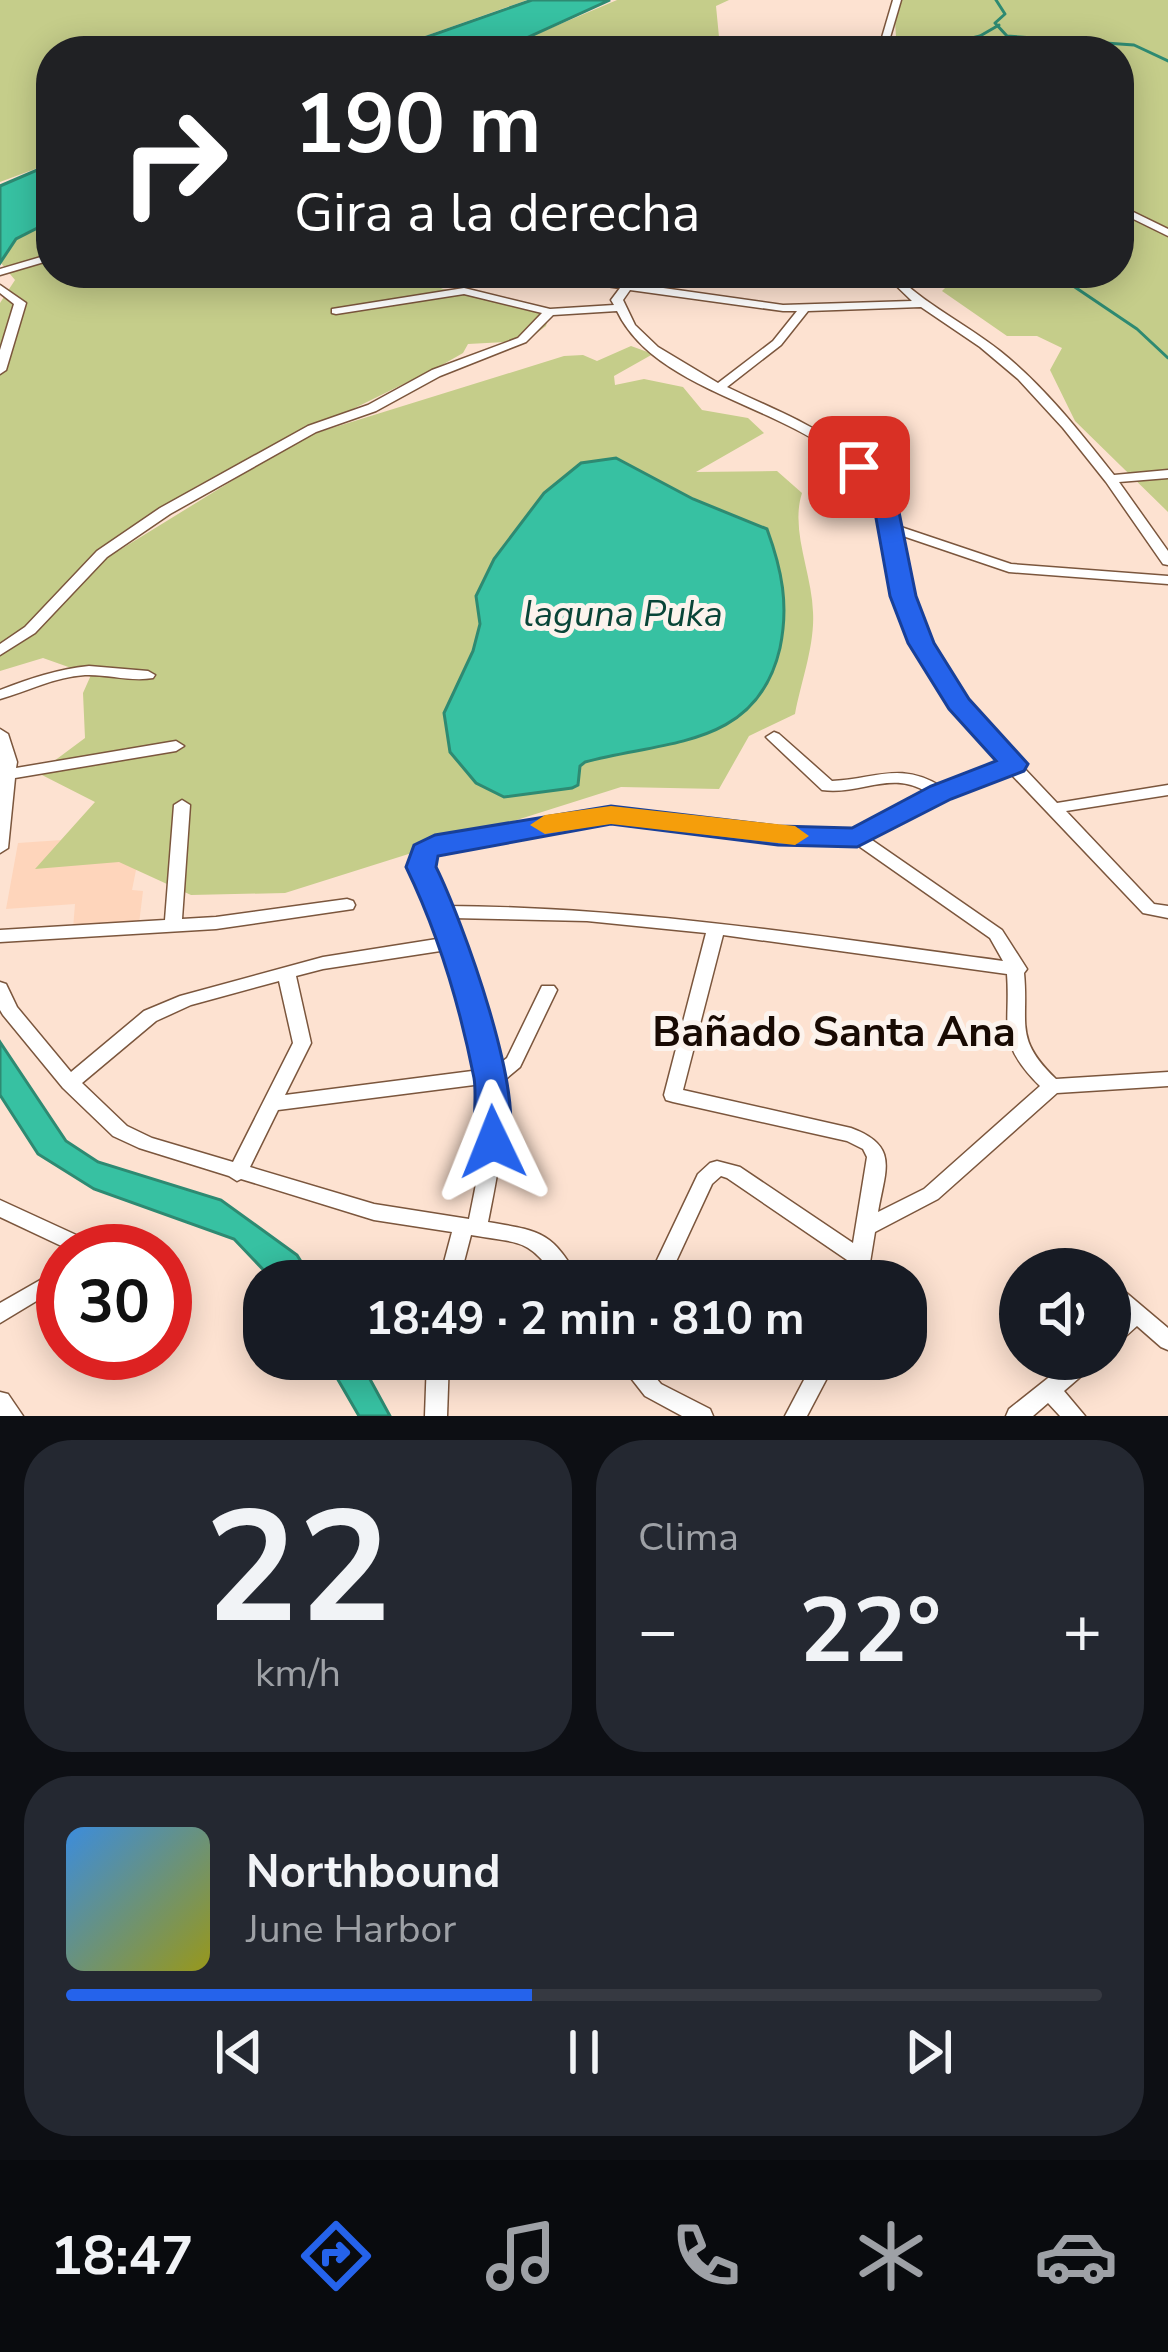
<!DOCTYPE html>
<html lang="es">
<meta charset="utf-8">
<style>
:root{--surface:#171b24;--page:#242831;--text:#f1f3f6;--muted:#9ea1a6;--line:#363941;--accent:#2563eb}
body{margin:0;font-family:"Nunito Sans",sans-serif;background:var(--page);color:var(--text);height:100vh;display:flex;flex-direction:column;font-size:45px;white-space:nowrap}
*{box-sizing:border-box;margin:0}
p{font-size:39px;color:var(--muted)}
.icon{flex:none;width:66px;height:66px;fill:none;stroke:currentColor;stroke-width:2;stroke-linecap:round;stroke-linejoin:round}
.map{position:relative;height:1416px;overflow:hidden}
.sheet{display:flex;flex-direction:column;gap:24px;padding:24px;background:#0d0f14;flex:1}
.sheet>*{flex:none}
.top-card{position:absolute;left:36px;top:36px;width:1098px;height:252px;border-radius:48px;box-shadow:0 6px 30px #0003;background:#202124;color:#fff;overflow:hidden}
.buttons{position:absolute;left:999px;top:1248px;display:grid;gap:24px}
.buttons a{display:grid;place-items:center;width:132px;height:132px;border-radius:50%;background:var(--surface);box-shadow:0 6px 30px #0003;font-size:60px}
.speed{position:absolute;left:36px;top:1224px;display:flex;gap:24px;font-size:60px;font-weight:700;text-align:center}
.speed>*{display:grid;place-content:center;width:156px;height:156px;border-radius:50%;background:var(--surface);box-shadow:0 6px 30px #0003;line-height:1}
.speed .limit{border:18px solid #d22;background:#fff;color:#111}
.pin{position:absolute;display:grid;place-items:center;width:102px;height:102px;color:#fff;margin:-51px;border-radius:24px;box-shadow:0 6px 18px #0006}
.me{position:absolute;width:132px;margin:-66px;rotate:358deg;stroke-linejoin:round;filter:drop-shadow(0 0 9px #0008)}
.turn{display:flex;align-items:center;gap:42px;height:252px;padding:0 60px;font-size:54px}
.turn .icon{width:156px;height:156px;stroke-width:2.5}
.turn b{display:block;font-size:84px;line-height:102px}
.big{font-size:90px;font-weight:700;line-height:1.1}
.sheet .card{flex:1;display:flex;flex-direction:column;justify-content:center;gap:18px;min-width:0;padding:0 42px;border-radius:48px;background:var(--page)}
.sheet .dial{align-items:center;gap:0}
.dial b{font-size:156px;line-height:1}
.song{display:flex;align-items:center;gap:36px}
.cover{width:144px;height:144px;border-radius:18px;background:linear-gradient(135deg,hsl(210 70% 55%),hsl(60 70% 35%))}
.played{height:12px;border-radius:6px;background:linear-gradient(90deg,var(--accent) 45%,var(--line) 45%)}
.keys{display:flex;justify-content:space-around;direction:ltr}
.heat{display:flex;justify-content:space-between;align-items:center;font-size:66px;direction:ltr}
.sheet .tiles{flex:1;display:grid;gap:24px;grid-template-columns:1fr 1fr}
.card:last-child{grid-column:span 2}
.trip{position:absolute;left:243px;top:1260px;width:684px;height:120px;border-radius:48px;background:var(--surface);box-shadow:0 6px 30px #0003;font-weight:700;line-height:120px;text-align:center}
.tabs{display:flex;height:192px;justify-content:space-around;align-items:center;background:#090b0e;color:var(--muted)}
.tabs .icon{width:84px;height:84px}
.tabs .current{color:var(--accent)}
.tabs b{font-size:54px;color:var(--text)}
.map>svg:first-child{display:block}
.built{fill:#fed5bb}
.green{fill:#c5cd8a}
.water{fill:#37c1a2;stroke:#2e8a72;stroke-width:3}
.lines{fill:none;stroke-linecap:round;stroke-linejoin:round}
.stream{stroke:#2e8a72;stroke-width:3}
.minor-casing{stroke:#7b563d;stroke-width:3}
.minor{fill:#fff;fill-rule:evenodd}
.route{fill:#2563eb;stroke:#184099;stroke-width:3}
.slow{fill:#f59e0b}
.labels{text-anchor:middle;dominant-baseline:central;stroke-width:10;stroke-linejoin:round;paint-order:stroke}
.water-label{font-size:36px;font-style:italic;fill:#094538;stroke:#fcf3ed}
.near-neighbourhood-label{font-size:42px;font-weight:bold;fill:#180a03;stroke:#fcf3ed}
</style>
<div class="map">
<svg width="1168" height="1416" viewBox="0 0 1168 1416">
<rect width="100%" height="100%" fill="#fde2d1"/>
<polygon class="built" points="106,837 170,867 136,870 132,890 143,891 139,924 73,929 75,904 6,909 18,843"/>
<g class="green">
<polygon points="0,0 527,0 383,51 51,51 51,163 0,182"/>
<polygon points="617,0 729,0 716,6 719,37 700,46 671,40 652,47 611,48 620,51 497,51"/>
<polygon points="899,0 1168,0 1168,512 1075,421 1050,370 1062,348 1037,336 1007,336 942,291 960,273 1119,273 1119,51 897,51 894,7"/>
<path d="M 51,222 L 51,273 L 410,273 L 443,289 L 536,305 L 549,315 L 546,326 L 526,341 L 468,344 L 463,353 L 442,365 L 197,486 L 98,550 L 118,551 L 303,437 L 564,356 L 583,355 L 597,361 L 631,346 L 653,354 L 614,376 L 615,385 L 644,379 L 683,387 L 702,410 L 748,418 L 764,433 L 696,472 L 777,471 L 802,493 C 790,530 812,573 813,612 C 815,645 801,682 795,714 L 749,736 L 719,789 L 621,787 L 285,893 L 191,895 L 119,862 L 35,869 L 95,802 L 38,773 L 85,738 L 83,693 L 91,675 L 43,658 L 0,671 L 0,303 L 15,280 L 1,263 L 17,239 Z"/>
</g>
<g class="water">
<polygon points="532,0 610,0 498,51 387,51"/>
<polygon points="51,164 51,221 16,239 0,263 0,186"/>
<path d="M 616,458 L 693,499 L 767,529 C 782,570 789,605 780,648 C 757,748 667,740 585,762 L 580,766 L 578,785 L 572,788 L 504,797 L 476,783 L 450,752 L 444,713 L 473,651 L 480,624 L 476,596 L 494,559 L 544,493 L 581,463 Z"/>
<polygon points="0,1042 66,1141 98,1162 221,1200 297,1255 313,1281 274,1281 234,1239 94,1189 38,1154 0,1095"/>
<polygon points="326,1359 359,1359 390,1416 359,1416"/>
</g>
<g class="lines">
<g class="stream">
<polyline points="996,0 1005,14 995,23 1007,36 1134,45 1168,61"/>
<polyline points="919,51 980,36 999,25"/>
<polyline points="1054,273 1137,329 1168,358"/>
</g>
<g class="minor-casing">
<g id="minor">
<polygon points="893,0 901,0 886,51 878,51"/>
<polygon points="1119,205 1168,229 1168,236 1119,212"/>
<polygon points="51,254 51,260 0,275 0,269"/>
<polygon points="149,273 170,273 130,283 125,280"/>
<path d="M 531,273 L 559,273 L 625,282 L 631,273 L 642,273 L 635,284 L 783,305 L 912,301 L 883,273 L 894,273 C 925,305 965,323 1000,351 C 1044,386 1079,431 1114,475 L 1168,470 L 1168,478 L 1119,482 L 1168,551 L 1168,565 L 1163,564 L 1106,482 L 1063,428 L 1018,379 L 980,347 L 921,307 L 808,311 L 781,345 L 727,387 C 797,421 872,443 895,525 L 1011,564 L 1168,576 L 1168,584 L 1009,572 L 897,534 L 913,606 L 924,635 L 943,671 L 989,731 L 1057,803 L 1168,785 L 1168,795 L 1066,811 L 1154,904 L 1168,906 L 1168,918 L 1143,913 L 1009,772 L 947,797 L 869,838 L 1002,930 L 1027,969 L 1024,973 C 1029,1024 1013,1038 1056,1079 L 1168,1072 L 1168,1086 L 1057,1093 L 938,1199 L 875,1232 L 867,1281 L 847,1281 L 850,1262 L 727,1178 L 721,1176 L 712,1184 L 667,1281 L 647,1281 L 698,1174 L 710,1163 L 717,1161 L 740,1167 L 853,1243 L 867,1157 L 863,1149 L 847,1141 L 673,1102 L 666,1100 L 664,1095 L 706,933 L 587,921 L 452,918 L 483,1002 L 498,1065 L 507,1058 L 542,986 L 554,986 L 557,990 L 520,1067 L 501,1083 C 506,1135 498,1172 488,1222 C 541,1231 552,1231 580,1281 L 559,1281 C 527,1237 522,1244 471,1235 L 459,1281 L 439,1281 L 452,1232 L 374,1220 L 241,1179 L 237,1181 L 229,1176 L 139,1148 L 113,1136 L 63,1088 L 3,1015 L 0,1010 L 0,982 L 6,984 L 17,1007 L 71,1072 L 144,1011 L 180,996 L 323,957 L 443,938 L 412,867 L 416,851 L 429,840 L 611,810 L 778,831 L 854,832 L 929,793 C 891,769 863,795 822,790 L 769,740 L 766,737 L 774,732 L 779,734 L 832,781 C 876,779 900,761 942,787 L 1002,763 C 961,718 921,670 901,612 C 886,567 890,510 857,473 C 796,406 657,395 617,311 L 553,315 L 526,342 L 440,376 L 376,411 L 316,432 L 170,514 L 107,557 L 35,633 L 0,655 L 0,644 L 25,627 L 97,551 L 160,508 L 308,426 L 368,405 L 432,370 L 518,338 L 542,313 L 464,294 L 336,314 L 332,313 L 332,309 L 464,288 L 550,309 L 614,305 L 611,300 L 620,288 L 536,276 ZM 630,290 L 783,311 L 797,311 L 773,341 L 718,383 L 658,347 L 635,325 L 623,300 ZM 611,820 L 778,841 L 853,842 L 990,938 L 1003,961 C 818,936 634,907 447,906 L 428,867 L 430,857 L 440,849 ZM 723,935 L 1007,974 C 1011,1028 995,1041 1040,1086 L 924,1189 L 878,1212 C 885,1170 900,1146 851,1128 L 683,1090 ZM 447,950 L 465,1002 L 480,1070 L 285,1095 L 311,1043 L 296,976 L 323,969 ZM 279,981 L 293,1043 L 233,1162 L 152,1138 L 127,1126 L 82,1083 L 156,1021 L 191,1005 ZM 482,1084 C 487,1133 479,1171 469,1219 L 374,1204 L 250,1167 L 278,1110 Z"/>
<polygon points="0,285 26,303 6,370 0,374 0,350 14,304 0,293"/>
<path d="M 89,666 L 148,671 L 155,675 L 153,678 C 130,682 108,674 85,675 C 55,677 28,691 0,699 L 0,690 C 29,679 58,669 89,666 Z"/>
<polygon points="0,729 8,734 17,762 16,768 176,741 184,746 176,751 15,778 8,848 0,853"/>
<polygon points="182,800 190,805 182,919 216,917 347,899 353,901 355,905 353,909 216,929 0,942 0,930 165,920 174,805"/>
<polygon points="0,1200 98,1245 101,1251 72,1251 0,1217"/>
<polygon points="1078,1253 1085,1255 1097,1269 1073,1269 1068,1261 1071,1255"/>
<polygon points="63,1267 63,1285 0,1323 0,1303"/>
<polygon points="1110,1283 1117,1285 1168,1328 1168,1350 1161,1347 1137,1326 1117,1344 1110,1347 1110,1325 1122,1314 1110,1303"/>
<polygon points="427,1359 449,1359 447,1416 425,1416"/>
<polygon points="616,1359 640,1359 661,1384 710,1409 713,1416 682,1416 645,1396"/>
<polygon points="815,1359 837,1359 807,1416 785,1416"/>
<polygon points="1072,1359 1098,1359 1094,1365 1064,1391 1085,1416 1060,1416 1048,1403 1033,1416 1006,1416 1009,1409"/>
<polygon points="0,1392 8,1394 23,1416 0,1416"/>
</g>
</g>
<use href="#minor" class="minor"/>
</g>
<path class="route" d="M 859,460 L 867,462 L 898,507 L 916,596 L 934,643 L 969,699 L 1028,764 L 1024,771 L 951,799 L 857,847 L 778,845 L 611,824 L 438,856 L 436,867 C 460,915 531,1105 505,1151 L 493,1155 L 481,1151 C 469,1130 478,1102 474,1078 C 460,1007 437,931 406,867 L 414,845 L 435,835 L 611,806 L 778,826 L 852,828 L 931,786 L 996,761 L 949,709 L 908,643 L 890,596 L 874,507 L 848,467 Z"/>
<polygon class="slow" points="611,806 795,826 809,836 795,845 611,824 545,834 530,825 545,815"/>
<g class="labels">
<g class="water-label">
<text x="623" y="614">laguna Puka</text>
</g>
<g class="near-neighbourhood-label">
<text x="834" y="1032">Bañado Santa Ana</text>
</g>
</g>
</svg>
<div class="buttons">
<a><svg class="icon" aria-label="sound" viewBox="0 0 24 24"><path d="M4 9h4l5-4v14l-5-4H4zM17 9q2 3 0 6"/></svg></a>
</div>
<div class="speed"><div class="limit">30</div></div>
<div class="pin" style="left:859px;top:467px;background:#d93025"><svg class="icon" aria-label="arrive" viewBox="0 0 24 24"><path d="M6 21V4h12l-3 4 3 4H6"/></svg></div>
<svg class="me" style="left:493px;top:1142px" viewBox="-20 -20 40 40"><path d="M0-17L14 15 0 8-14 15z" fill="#2563eb" stroke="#fff" stroke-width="4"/></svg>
<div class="trip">18:49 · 2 min · 810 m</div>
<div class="top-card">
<div class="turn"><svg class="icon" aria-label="right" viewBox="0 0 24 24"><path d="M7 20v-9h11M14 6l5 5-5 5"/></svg><div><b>190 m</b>Gira a la derecha</div></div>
</div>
</div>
<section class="sheet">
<div class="tiles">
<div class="card dial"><b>22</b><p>km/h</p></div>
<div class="card"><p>Clima</p>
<div class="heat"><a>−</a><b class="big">22°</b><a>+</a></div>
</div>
<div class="card">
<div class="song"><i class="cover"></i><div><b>Northbound</b><p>June Harbor</p></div></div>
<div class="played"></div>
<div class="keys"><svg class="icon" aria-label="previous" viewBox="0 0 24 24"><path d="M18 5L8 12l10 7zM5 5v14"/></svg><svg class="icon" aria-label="pause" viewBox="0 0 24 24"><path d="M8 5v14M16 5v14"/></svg><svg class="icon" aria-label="next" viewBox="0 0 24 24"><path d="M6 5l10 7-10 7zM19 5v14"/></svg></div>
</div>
</div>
</section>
<nav class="tabs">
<b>18:47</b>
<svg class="icon current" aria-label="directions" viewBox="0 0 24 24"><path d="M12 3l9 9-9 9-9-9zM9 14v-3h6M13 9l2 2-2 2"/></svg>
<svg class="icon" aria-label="music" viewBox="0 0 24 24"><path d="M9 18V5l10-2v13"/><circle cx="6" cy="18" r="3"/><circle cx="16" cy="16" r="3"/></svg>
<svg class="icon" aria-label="phone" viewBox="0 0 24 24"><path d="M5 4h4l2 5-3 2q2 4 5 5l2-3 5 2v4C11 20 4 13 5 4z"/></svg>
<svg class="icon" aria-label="climate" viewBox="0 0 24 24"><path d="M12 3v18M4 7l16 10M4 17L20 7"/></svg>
<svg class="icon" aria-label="car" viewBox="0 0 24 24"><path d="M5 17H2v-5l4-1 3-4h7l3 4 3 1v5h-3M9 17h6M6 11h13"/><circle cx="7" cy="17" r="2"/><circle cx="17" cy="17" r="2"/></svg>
</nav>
